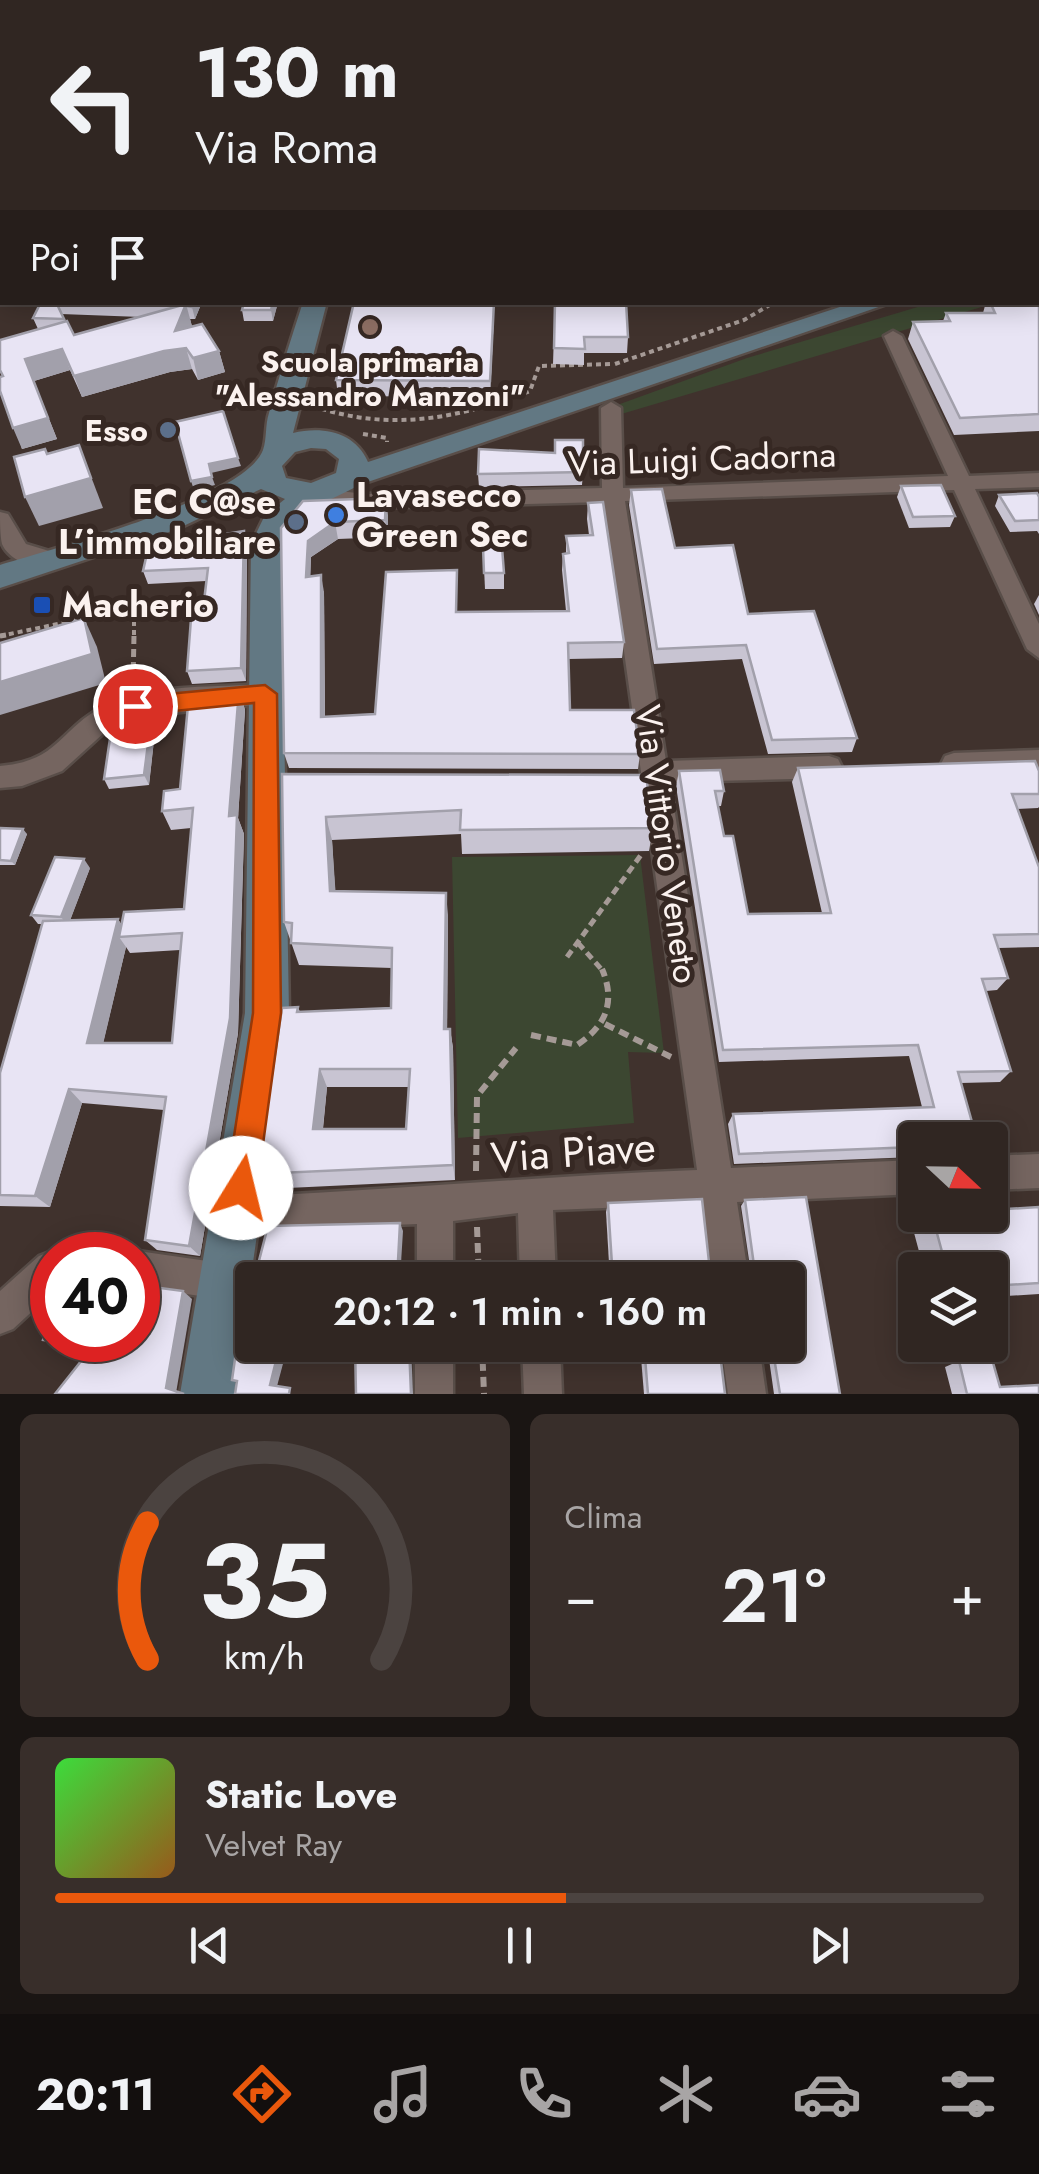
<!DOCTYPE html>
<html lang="it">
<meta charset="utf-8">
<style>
:root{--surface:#302622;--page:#382e2a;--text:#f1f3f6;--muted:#a8a5a5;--line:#4b4340;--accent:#ea580c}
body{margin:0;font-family:Jost,sans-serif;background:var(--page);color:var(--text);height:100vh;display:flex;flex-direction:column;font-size:38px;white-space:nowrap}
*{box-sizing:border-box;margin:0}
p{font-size:32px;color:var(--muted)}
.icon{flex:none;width:55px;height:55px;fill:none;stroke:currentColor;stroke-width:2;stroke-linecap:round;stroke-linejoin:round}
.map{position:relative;height:1394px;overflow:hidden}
.drawer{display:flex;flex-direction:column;gap:20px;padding:20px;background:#1a1513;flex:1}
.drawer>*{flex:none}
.top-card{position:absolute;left:0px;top:0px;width:1040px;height:305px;box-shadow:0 5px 25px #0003,0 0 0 2px var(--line);background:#302622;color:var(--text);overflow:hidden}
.needle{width:65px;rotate:112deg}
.controls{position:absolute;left:898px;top:1122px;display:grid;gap:20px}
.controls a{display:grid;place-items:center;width:110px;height:110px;border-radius:10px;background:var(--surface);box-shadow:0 5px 25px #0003,0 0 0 2px var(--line);font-size:50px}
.speed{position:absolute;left:30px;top:1232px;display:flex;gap:20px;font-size:50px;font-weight:700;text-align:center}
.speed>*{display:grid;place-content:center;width:130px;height:130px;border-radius:50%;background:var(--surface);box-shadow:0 5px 25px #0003,0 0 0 2px var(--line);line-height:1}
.speed .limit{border:15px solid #d22;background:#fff;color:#111}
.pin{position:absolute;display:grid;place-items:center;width:85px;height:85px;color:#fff;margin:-42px;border:5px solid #fff;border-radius:50%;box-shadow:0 2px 10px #0007}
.me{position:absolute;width:110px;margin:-55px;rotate:9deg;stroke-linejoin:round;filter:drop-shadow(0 0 8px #0008)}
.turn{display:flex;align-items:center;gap:35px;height:210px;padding:0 30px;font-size:45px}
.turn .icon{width:130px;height:130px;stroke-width:2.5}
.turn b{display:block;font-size:70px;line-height:85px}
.then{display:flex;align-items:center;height:95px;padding:0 30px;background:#0003;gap:20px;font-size:38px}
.big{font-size:75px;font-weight:600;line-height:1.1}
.drawer .widget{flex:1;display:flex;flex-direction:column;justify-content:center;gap:15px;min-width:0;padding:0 35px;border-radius:15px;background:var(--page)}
.drawer .dial{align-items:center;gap:0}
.dial svg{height:260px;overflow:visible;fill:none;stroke:var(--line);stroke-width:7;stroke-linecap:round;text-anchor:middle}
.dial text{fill:var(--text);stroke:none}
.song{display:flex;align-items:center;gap:30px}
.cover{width:120px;height:120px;border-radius:15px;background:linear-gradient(135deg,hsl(120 70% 55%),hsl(30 70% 35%))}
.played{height:10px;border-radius:5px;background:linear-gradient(90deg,var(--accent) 55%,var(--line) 55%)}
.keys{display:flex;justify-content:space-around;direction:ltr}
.heat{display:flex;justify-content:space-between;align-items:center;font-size:55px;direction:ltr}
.drawer .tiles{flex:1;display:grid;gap:20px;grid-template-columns:1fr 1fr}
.widget:last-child{grid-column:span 2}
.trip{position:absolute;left:235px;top:1262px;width:570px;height:100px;border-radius:10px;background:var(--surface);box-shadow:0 5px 25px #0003,0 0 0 2px var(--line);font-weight:600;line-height:100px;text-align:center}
.tabs{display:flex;height:160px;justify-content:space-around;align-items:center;background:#130f0e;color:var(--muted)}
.tabs .icon{width:70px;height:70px}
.tabs .on{color:var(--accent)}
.tabs b{font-size:45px;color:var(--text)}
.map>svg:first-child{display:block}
.green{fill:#3c4731}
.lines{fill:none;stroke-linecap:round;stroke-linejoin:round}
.lane-casing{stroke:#594e49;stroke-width:6}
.street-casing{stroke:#594e49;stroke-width:5}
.secondary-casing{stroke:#594e49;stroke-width:5}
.path-far2{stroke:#a59a96;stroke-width:4;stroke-dasharray:5 4;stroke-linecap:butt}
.path-far1{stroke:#a59a96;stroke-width:5;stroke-dasharray:8 5;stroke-linecap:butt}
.path{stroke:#a59a96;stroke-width:6;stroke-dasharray:10 6;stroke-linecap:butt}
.lane{fill:#756560;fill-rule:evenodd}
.street{fill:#756560;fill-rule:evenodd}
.secondary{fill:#627883;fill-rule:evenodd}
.wall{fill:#c8c4d2;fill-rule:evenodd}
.shaded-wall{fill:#a2a0ab}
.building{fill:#e8e4f4;stroke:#a2a0ab;stroke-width:2.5;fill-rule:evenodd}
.route{fill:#ea580c;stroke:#983908;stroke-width:2.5}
.education-dot{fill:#8d6e63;stroke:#362823;stroke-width:4}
.service-dot{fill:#5c6f8a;stroke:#362823;stroke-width:4}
.shop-dot{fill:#3f7fe0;stroke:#362823;stroke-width:4}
.transit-dot{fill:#1a4fb4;stroke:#362823;stroke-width:4}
.labels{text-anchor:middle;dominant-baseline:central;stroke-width:10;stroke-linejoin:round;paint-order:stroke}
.far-poi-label{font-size:30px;font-weight:bold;fill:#fbf2ef;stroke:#362823}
.street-label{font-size:35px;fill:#fbf2ef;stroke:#362823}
.poi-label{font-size:35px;font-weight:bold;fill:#fbf2ef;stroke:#362823;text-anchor:start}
.near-street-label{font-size:42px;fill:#fbf2ef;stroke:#362823}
</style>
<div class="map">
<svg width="1039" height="1394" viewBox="0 0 1039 1394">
<rect width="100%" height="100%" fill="#40322d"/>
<g class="green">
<polygon points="931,303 995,303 618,415 620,404 747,358"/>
<polygon points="640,855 664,1053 628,1052 634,1123 458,1138 452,857"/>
</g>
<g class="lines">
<g class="lane-casing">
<rect id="lane" x="436" y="0" width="6" height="2"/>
</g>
<g class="street-casing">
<g id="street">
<polygon points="918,0 930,0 931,2 919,2"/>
<rect x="1038" y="132" width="1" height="8"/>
<polygon points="1038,191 1039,192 1039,202 1038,201"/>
<rect x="0" y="277" width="2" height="10"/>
<path d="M 893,331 L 902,336 L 969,476 L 1039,473 L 1039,487 L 975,489 L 1039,624 L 1039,658 L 1027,649 L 954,490 L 625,501 L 666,761 L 829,756 L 838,759 L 842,767 L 838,775 L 829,778 L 670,782 L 731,1168 L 915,1160 L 915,1194 L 737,1202 L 749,1280 L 713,1280 L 702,1204 L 553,1210 L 556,1280 L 520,1280 L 518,1213 L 453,1221 L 453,1280 L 417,1280 L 417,1224 L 237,1231 L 225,1226 L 220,1214 L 225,1202 L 237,1197 C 391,1190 544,1176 697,1170 L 603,502 L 367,508 L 309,498 L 309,488 L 367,494 L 602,488 L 601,408 L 611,402 L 621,408 L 623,488 L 948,476 L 884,336 Z"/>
<path d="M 0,512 L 8,514 L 26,544 L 59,554 L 62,560 L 59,566 C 41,571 10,563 2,544 C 0,535 0,521 0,512 Z"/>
<path d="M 265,684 L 274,687 L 277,694 L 274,701 L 265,704 L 129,717 L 105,732 L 62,771 L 22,786 L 0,788 L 0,766 C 60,761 59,729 104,706 C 151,683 214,688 265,684 Z"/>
<polygon points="1039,750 1039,772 954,775 945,772 941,764 945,756 954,753"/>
<polygon points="1039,1154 1039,1188 990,1190 990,1156"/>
<polygon points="52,1251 62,1255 52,1255 52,1293 13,1329 0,1334 0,1291 39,1256"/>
<polygon points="138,1251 228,1264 241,1269 246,1282 241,1295 228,1300 138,1287 138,1255 128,1255"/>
<rect x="415" y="1345" width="38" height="49"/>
<polygon points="522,1345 560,1345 562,1394 524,1394"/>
<polygon points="721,1345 759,1345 766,1394 728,1394"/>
</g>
</g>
<g class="secondary-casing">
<g id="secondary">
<rect x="1038" y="260" width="1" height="14"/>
<path d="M 303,302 L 327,302 L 293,433 C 323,426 355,432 368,462 L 855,302 L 893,302 L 359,485 C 328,503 297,508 281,544 L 289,1013 L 234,1394 L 180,1394 L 245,1013 L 251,544 L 265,515 L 285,499 L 261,489 L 175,530 L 0,588 L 0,565 C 51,549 245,499 263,450 C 267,439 265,425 269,413 C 279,376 291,339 303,302 ZM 311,448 L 326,449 L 339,459 L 336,473 L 311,483 L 286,478 L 282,466 L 295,452 Z"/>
</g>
</g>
<g class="path-far2">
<polyline points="615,364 744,320 775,302"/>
<path d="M 313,406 C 389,432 457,419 530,391 L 539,366 L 614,364"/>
<polyline points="363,434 387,438 387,442"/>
<polyline points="0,636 125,610 134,615 134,637"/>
</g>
<g class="path-far1">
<polyline points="0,636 6,635"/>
<polyline points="133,683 134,635"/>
<polyline points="578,943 603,971"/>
<polyline points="567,957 641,855"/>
</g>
<g class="path">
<polyline points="605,1024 671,1057"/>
<path d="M 531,1035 L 577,1045 C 606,1026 616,1002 602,969"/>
<polyline points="476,1171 477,1096 516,1048"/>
<polyline points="477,1227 479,1280"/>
<polyline points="482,1345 484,1394"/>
</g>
<use href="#lane" class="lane"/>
<use href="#street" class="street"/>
<use href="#secondary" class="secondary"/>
</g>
<g class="wall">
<polygon points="946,0 1039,0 1039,90 1038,90 1038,2 947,2"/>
<polygon points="1038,284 1039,284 1039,431 954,435 908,339 913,322 943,321 946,313 983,313 986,302 1038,302"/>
<path d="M 41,302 L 202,302 L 195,319 L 190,319 L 192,327 L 219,351 L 225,372 L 198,380 L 192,369 L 170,372 L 82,397 L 70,370 L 34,381 L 57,439 L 22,449 L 2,376 L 38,329 L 33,318 ZM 61,314 L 141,317 L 74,335 Z"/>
<polygon points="278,302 273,321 244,321 242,310"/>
<polygon points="555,302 628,337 627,353 584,353 584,365 553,364"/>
<polygon points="494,315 490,397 338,396 336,380"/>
<polygon points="583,472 582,485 479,487 478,474"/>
<polygon points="901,486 955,516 950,527 909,528 897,497"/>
<polygon points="631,490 675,548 748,614 857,738 852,752 768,754 742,659 654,664 629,505"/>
<polygon points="999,495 1039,497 1039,534 1037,531 1010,532 995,506"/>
<polygon points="588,503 624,642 622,658 568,659 570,710 640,754 638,769 289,768 284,753 281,528 388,515 388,537 338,539 311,557 310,576 324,592 325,717 375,714 457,570 457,612 566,611 562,570 563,554 566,554 566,536 589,535 587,519"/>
<polygon points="247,545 246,681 192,684 187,671 202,618 206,581 148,584 143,571"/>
<polygon points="483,547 504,573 504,589 485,589"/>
<polygon points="1039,595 1039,615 1034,604"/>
<path d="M 239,690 L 245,710 L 238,818 L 244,834 L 238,1033 L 200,1256 L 157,1250 L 145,1240 L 164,1110 L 82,1103 L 50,1207 L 0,1206 L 0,1073 L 42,924 L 38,924 L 31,915 L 90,868 L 70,920 L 118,919 L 121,924 L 184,909 L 191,828 L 171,830 L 162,811 L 180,789 ZM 126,947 L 130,953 L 180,950 L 172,1043 L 103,1043 Z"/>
<polygon points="152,712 156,722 149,785 109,789 104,779"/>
<polygon points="798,768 1039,771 1039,807 1038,808 1017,809 1039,867 1039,947 998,948 1008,978 997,990 986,991 1011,1071 1000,1082 961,1083 915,1140 915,1157 734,1164 728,1124 733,1114 922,1107 909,1056 719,1062 676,786 679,771 724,791 721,806 718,806 724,836 748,914 822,913 792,782"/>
<path d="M 282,774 L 653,828 L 649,851 L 462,854 L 461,834 L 332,840 L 335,891 L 448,915 L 447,1029 L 450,1029 L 453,1048 L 455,1180 L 267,1189 L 257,1174 L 298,1007 L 300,1012 L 391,1008 L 392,968 L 299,965 L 284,922 ZM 327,1087 L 408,1087 L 406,1129 L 323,1129 Z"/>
<polygon points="0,828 27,834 15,865 0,865"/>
<polygon points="806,1197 840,1394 774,1394 767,1345 788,1345 788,1280 752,1280 741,1206 745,1200"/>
<polygon points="608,1203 711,1280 610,1280 606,1212"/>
<polygon points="1039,1207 1039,1294 990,1297 990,1270 924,1270 913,1229 930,1215"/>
<polygon points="192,1299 90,1350 57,1346 43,1340"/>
<polygon points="640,1345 719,1345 725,1394 644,1394"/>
<polygon points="959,1361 1000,1387 1039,1394 952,1394 945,1367"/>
</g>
<g class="shaded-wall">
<polygon points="193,302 202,302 195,319 192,307"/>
<polygon points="273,302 278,302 273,321 271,310"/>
<polygon points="494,302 494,315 490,397 490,381"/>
<polygon points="186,304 192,326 183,348 186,348 192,369 170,372 82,397 74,376 175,331"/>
<polygon points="62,349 70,370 34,381 57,439 22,449 13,428 25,359"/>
<polygon points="219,351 225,372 198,380 193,358"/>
<polygon points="79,445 103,508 39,526 25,497"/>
<polygon points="238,458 241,466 211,473 209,464"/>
<polygon points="212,477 215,485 194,490 191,481"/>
<polygon points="386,498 388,515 388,537 385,520"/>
<polygon points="335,522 338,539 311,557 310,593 306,577 308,541"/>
<polygon points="244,531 247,545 246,681 241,668"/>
<polygon points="321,575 324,592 325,733 321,717"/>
<polygon points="84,618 97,647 106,683 0,715 0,682"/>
<polygon points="239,690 245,710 238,818 244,834 238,1033 200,1256 189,1246 229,816"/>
<polygon points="152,712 156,722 149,785 144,775"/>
<polygon points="326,817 332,840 337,913 330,891"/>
<polygon points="23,829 27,834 15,865 11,861"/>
<polygon points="84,859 90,868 68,926 61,917"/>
<polygon points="446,893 448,915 447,1048 444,1029"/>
<polygon points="118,919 128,936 119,937 126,947 100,1057 87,1043"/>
<polygon points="450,1029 453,1048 455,1180 453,1165"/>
<polygon points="320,1069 327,1087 321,1146 313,1129"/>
<polygon points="69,1089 82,1103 50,1207 35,1196"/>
<polygon points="400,1223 403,1231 400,1280 397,1280"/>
<polygon points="183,1291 192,1299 176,1393 166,1388"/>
<polygon points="280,1345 288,1345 276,1390 270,1385"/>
<polygon points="409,1345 411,1345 413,1394 411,1394"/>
</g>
<g class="building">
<polygon points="6,0 90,0 89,2 3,2"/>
<polygon points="132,0 158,0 157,2 130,2"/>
<polygon points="232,0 359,0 358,2 232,2"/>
<rect x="455" y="0" width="61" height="2"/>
<polygon points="736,0 808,0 809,2 737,2"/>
<polygon points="955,0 1039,0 1039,37 1038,37 1038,2 957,2"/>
<polygon points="2,4 2,117 0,120 2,52 0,52 0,6"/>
<polygon points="1038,49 1039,52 1039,76 1038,76"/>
<polygon points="2,187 2,245 0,245 0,191"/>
<polygon points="1038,299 1039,299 1039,414 960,418 913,322 950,321 946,313 995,313 990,302 1038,302"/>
<polygon points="41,302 56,302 64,319 33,318"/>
<polygon points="87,302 193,302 192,307 186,306 186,304 180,306"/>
<polygon points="244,302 273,302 271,310 242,310"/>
<polygon points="354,302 494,302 490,381 336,380"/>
<polygon points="555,302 626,302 628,337 584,337 585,349 554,348"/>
<polygon points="186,304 175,331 202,324 219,351 193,358 186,348 164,351 74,376 62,349 25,359 48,418 13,428 0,391 0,377 3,376 0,370 0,340 67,321 74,335"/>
<polygon points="223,411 238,458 209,464 212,477 191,481 175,422"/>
<polygon points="555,440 583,440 583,472 478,474 479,449 555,453"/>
<polygon points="79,445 91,478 25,497 14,457 45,449 47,454"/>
<polygon points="941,485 955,516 913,517 901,486"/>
<polygon points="662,489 675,548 733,545 748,614 814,611 857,738 772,740 746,645 657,649 631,490"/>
<polygon points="1037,493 1039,497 1039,520 1015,521 999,495"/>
<polygon points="386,498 385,520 335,522 308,541 306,577 321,575 321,717 375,714 386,572 457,570 456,612 569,611 563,554 569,553 566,536 593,535 588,503 603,502 624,642 568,643 570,710 634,710 640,754 284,753 281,528 303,501"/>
<polygon points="244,531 241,668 187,671 191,619 202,618 208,568 143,571 148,549 177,547 176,542"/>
<polygon points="483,547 502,547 504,573 484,573"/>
<polygon points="84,618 92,654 0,682 0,643"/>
<polygon points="239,690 229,816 237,815 230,1018 189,1246 145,1240 166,1097 69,1089 35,1196 0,1195 0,1073 43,921 118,919 87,1043 172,1043 182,933 119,937 124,912 184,909 193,808 162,811 164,791 180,789 189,695"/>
<polygon points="152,712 144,775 104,779 113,718"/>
<polygon points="1035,761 1039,771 1039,794 1012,794 1039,867 1039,934 994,935 1008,978 982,979 1011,1071 958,1072 977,1140 915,1140 915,1147 739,1154 733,1114 934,1107 918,1045 723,1050 679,771 720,770 724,791 715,791 724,836 733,836 748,914 831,913 798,768"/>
<path d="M 282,774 L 646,775 L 653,828 L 460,830 L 461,810 L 326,817 L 330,891 L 446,893 L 444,1029 L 450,1029 L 453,1165 L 257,1174 L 282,1008 L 298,1007 L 297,1012 L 391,1008 L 392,948 L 291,943 L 292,923 L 284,922 ZM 320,1069 L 410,1069 L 406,1129 L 313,1129 Z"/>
<polygon points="0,828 23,829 11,861 0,860"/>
<polygon points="55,857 84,859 61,917 31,915"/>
<polygon points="806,1197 840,1394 780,1394 772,1345 788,1345 788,1280 756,1280 745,1200"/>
<polygon points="702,1199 711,1280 613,1280 608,1203"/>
<polygon points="1039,1207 1039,1283 990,1286 990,1270 947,1270 932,1215 990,1215 990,1210"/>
<polygon points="400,1223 397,1280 254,1280 268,1226"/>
<polygon points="138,1285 183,1291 166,1388 184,1394 55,1394 93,1346 43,1340 52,1307 52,1340 138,1340"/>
<polygon points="252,1285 252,1345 280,1345 270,1385 290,1388 289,1394 235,1394 237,1381 232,1380 237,1345"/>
<polygon points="355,1345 409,1345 411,1394 356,1394"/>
<polygon points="644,1345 719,1345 725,1394 648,1394"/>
<polygon points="992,1359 1000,1387 1039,1385 1039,1394 967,1394 959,1361"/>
</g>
<polygon class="route" points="265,685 277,694 281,1013 257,1188 252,1199 241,1203 230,1199 226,1188 253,1013 254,703 135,715 124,706 135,697"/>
<circle class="education-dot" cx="370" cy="327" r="10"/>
<g class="service-dot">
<circle cx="168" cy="430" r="10"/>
<circle cx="296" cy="522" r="10"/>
</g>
<circle class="shop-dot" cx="336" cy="515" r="10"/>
<rect class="transit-dot" x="32" y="595" width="20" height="20" rx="5"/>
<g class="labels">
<g class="far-poi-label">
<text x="370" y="361">Scuola primaria<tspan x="370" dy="34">"Alessandro Manzoni"</tspan></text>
<text x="148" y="430" text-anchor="end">Esso</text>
</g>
<g class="street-label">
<text transform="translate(702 459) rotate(-2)">Via Luigi Cadorna</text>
<text transform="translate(667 844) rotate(82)">Via Vittorio Veneto</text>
</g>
<g class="poi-label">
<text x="356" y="495">Lavasecco<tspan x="356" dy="40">Green Sec</tspan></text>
<text x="276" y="502" text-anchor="end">EC C@se<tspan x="276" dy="40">L’immobiliare</tspan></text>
<text x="62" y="605">Macherio</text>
</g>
<g class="near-street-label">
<text transform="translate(573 1152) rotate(-4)">Via Piave</text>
</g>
</g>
</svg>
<div class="controls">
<a><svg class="needle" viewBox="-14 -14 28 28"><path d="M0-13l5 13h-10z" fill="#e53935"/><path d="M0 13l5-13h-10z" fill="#a8a5a5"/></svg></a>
<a><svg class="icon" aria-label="layers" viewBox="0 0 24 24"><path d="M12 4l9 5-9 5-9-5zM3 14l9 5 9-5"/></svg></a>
</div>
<div class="speed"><div class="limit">40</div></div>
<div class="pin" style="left:135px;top:706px;background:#d93025"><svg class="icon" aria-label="arrive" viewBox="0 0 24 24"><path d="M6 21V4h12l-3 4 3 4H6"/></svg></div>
<svg class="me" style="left:241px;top:1188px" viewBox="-20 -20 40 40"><circle r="19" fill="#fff"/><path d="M0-13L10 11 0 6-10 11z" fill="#ea580c"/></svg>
<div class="trip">20:12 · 1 min · 160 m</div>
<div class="top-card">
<div class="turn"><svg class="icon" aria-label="left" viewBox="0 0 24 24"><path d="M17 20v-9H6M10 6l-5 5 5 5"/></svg><div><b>130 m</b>Via Roma</div></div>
<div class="then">Poi<svg class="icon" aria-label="arrive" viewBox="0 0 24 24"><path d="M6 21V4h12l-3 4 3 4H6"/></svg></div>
</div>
</div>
<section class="drawer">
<div class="tiles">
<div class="widget dial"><svg viewBox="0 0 100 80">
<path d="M14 69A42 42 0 1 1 86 69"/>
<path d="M14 69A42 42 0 0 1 14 27" stroke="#ea580c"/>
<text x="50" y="56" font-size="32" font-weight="700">35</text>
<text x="50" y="72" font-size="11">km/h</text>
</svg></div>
<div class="widget"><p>Clima</p>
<div class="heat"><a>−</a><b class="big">21°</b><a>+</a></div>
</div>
<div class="widget">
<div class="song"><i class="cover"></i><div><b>Static Love</b><p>Velvet Ray</p></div></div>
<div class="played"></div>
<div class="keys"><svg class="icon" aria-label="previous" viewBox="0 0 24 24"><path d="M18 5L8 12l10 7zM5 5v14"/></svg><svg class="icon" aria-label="pause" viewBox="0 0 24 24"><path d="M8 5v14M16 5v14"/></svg><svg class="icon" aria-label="next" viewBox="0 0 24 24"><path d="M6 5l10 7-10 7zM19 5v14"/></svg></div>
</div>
</div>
</section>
<nav class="tabs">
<b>20:11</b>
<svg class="icon on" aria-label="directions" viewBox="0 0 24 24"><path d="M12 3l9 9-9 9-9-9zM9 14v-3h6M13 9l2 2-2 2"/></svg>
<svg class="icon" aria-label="music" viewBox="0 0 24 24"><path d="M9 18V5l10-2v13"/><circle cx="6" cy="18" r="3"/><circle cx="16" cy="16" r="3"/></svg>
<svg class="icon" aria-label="phone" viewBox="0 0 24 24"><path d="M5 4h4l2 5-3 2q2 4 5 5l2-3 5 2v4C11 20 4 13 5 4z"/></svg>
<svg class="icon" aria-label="climate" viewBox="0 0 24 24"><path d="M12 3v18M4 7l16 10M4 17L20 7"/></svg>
<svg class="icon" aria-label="car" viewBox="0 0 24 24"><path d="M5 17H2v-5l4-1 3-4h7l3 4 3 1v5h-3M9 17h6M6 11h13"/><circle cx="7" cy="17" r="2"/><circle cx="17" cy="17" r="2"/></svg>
<svg class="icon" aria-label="filters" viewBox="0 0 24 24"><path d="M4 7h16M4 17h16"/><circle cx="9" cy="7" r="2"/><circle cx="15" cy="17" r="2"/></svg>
</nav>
